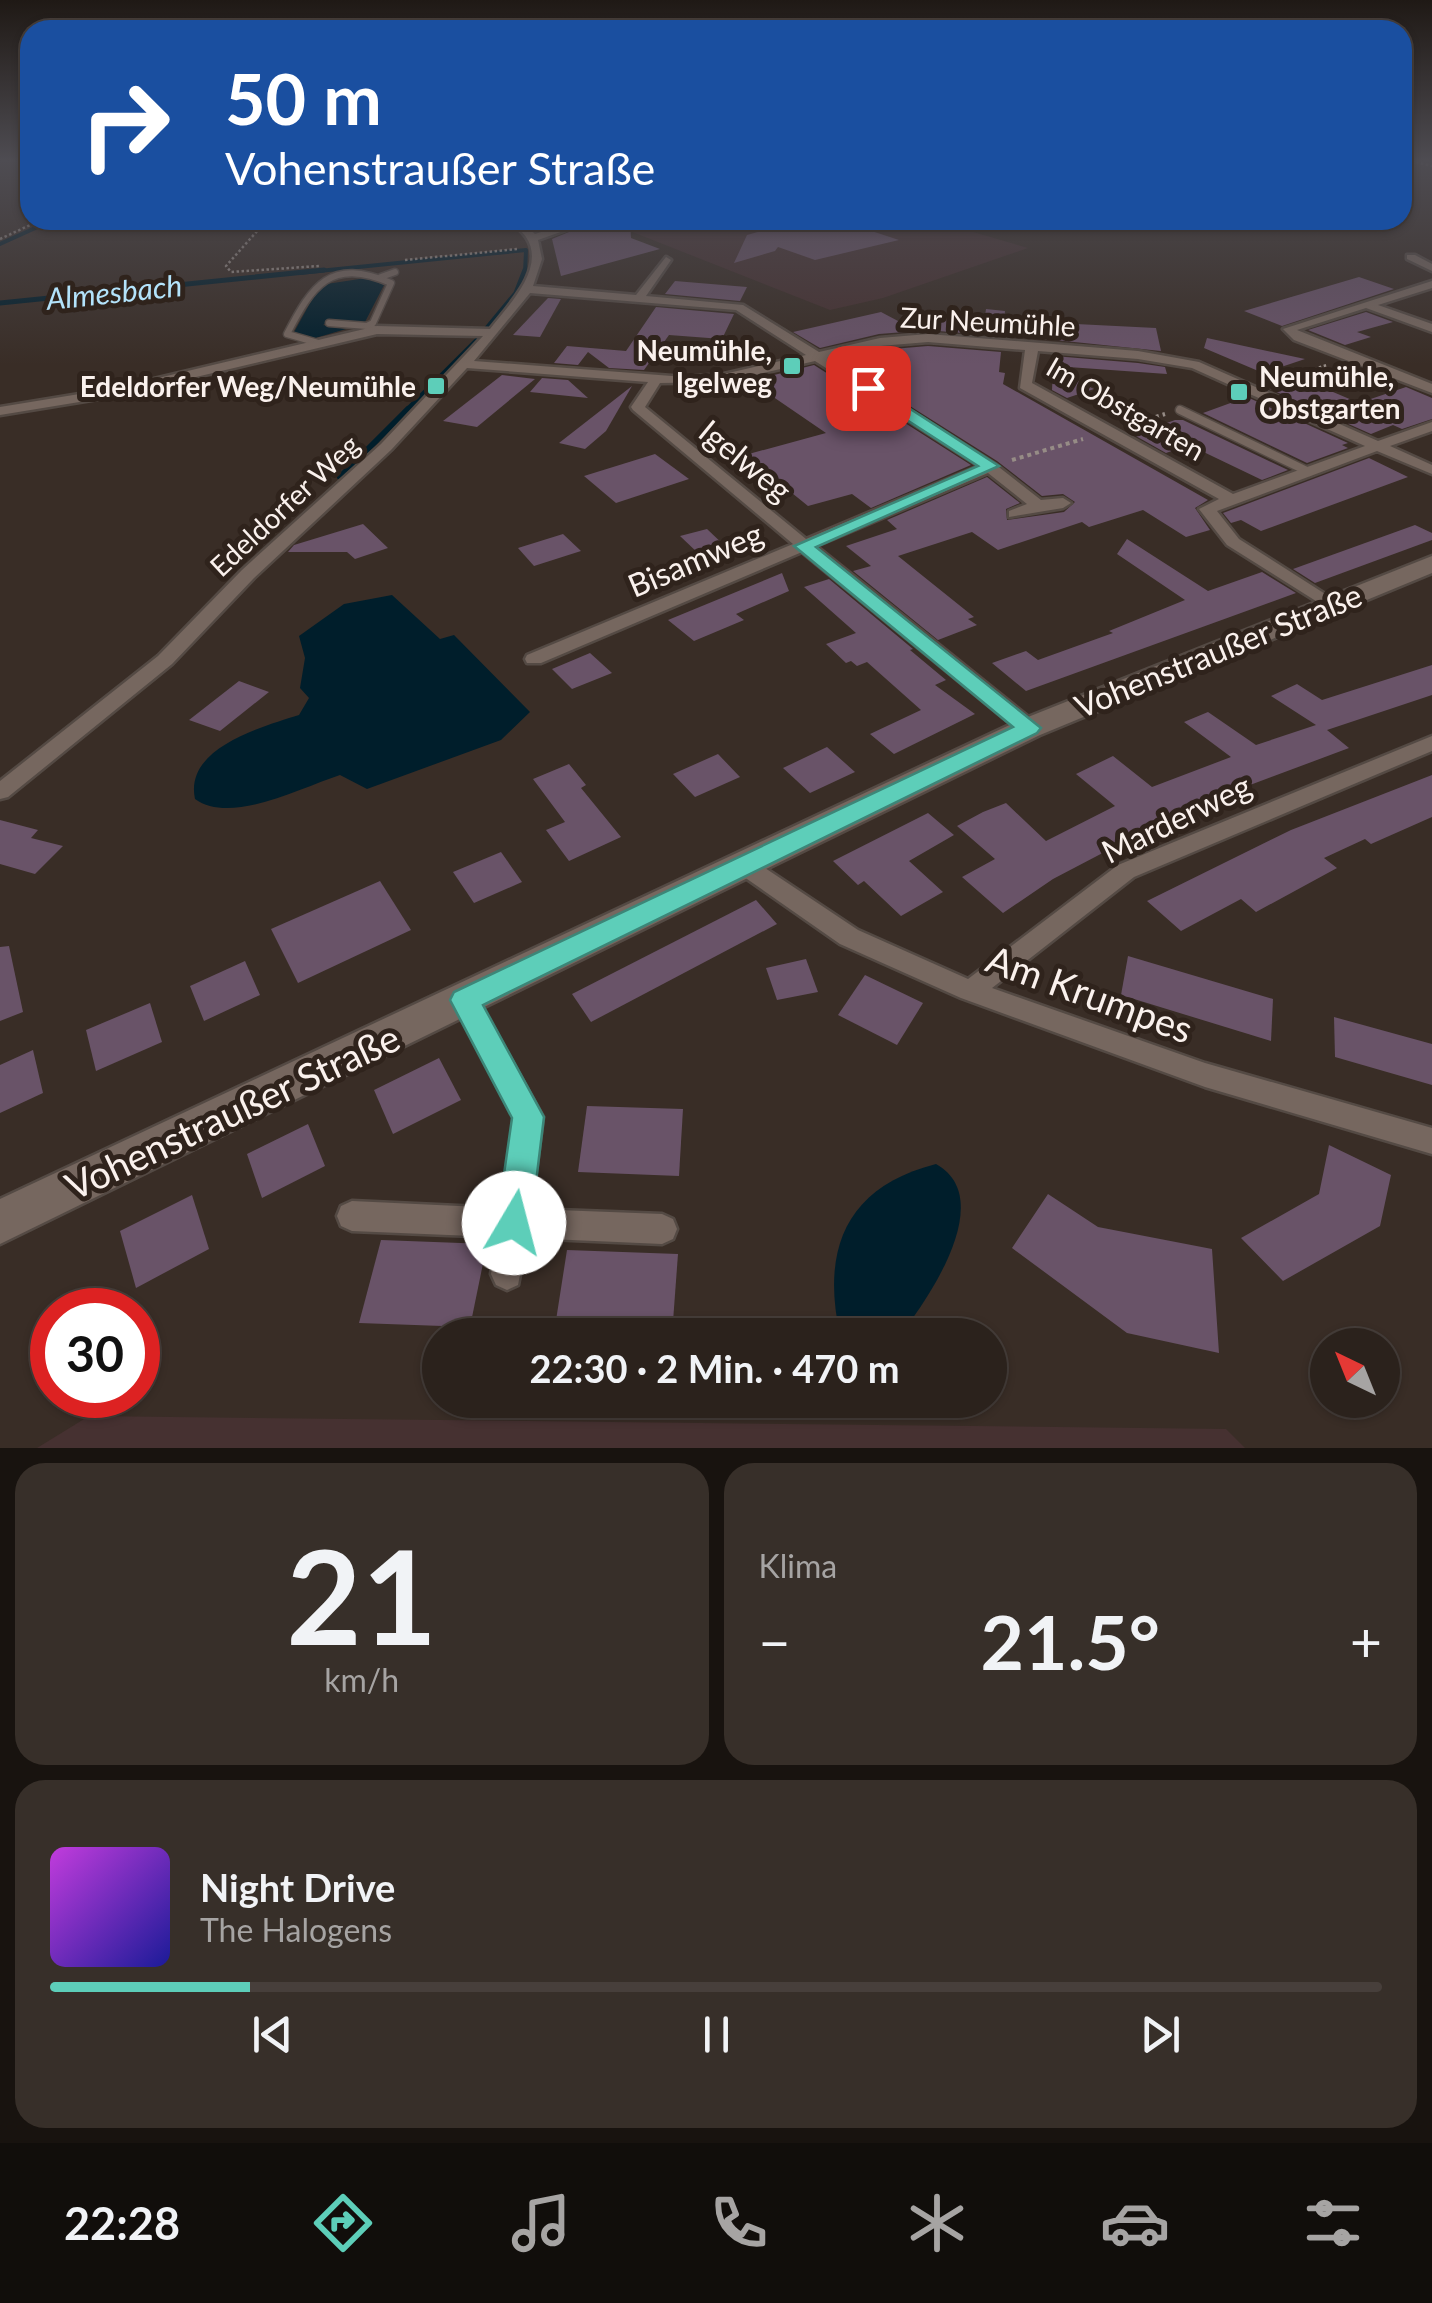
<!DOCTYPE html>
<html lang="de">
<meta charset="utf-8">
<style>
:root{--surface:#2b221c;--page:#372f29;--text:#f1f3f6;--muted:#a6a4a3;--line:#473f3b;--accent:#5dceb9}
body{margin:0;font-family:Lato,sans-serif;background:var(--page);color:var(--text);height:100vh;display:flex;flex-direction:column;font-size:38px;white-space:nowrap}
*{box-sizing:border-box;margin:0}
p{font-size:32px;color:var(--muted)}
.icon{flex:none;width:55px;height:55px;fill:none;stroke:currentColor;stroke-width:2;stroke-linecap:round;stroke-linejoin:round}
.map{position:relative;height:1448px;overflow:hidden}
.side{display:flex;flex-direction:column;gap:15px;padding:15px;background:#18130f;flex:1}
.side>*{flex:none}
.guide{position:absolute;left:20px;top:20px;width:1392px;height:210px;border-radius:30px;box-shadow:0 2px 8px #0004,0 0 0 2px var(--line);background:#1a4fa0;color:#fff;overflow:hidden}
.needle{width:65px;rotate:317deg}
.controls{position:absolute;left:1310px;top:1328px;display:grid;gap:20px}
.controls a{display:grid;place-items:center;width:90px;height:90px;border-radius:50%;background:var(--surface);box-shadow:0 2px 8px #0004,0 0 0 2px var(--line);font-size:50px}
.speed{position:absolute;left:30px;top:1288px;display:flex;gap:20px;font-size:50px;font-weight:700;text-align:center}
.speed>*{display:grid;place-content:center;width:130px;height:130px;border-radius:50%;background:var(--surface);box-shadow:0 2px 8px #0004,0 0 0 2px var(--line);line-height:1}
.speed .limit{border:15px solid #d22;background:#fff;color:#111}
.pin{position:absolute;display:grid;place-items:center;width:85px;height:85px;color:#fff;margin:-42px;border-radius:20px;box-shadow:0 5px 15px #0006}
.me{position:absolute;width:110px;margin:-55px;rotate:8deg;stroke-linejoin:round;filter:drop-shadow(0 0 8px #0008)}
.turn{display:flex;align-items:center;gap:35px;height:210px;padding:0 40px;font-size:45px}
.turn .icon{width:130px;height:130px;stroke-width:2.5}
.turn b{display:block;font-size:70px;line-height:85px}
.big{font-size:75px;font-weight:700;line-height:1.1}
.side .tile{flex:1;display:flex;flex-direction:column;justify-content:center;gap:15px;min-width:0;padding:0 35px;border-radius:30px;background:var(--page)}
.side .dial{align-items:center;gap:0}
.dial b{font-size:130px;line-height:1}
.song{display:flex;align-items:center;gap:30px}
.cover{width:120px;height:120px;border-radius:15px;background:linear-gradient(135deg,hsl(290 70% 55%),hsl(240 70% 35%))}
.played{height:10px;border-radius:5px;background:linear-gradient(90deg,var(--accent) 15%,var(--line) 15%)}
.keys{display:flex;justify-content:space-around;direction:ltr}
.heat{display:flex;justify-content:space-between;align-items:center;font-size:55px;direction:ltr}
.side .tiles{flex:1;display:grid;gap:15px;grid-template-columns:1fr 1fr}
.tile:last-child{grid-column:span 2}
.trip{position:absolute;left:422px;top:1318px;width:585px;height:100px;border-radius:50px;background:var(--surface);box-shadow:0 2px 8px #0004,0 0 0 2px var(--line);font-weight:700;line-height:100px;text-align:center}
.dock{display:flex;height:160px;justify-content:space-around;align-items:center;background:#110e0b;color:var(--muted)}
.dock .icon{width:70px;height:70px}
.dock .on{color:var(--accent)}
.dock b{font-size:45px;color:var(--text)}
.map>svg:first-child{display:block}
.commercial{fill:#463131}
.water{fill:#001e2b}
.lines{fill:none;stroke-linecap:round;stroke-linejoin:round}
.stream-far2{stroke:#001e2b;stroke-width:4}
.stream-far1{stroke:#001e2b;stroke-width:5}
.stream{stroke:#001e2b;stroke-width:6}
.building{fill:#695368}
.service-far1-casing{stroke:#544a44;stroke-width:9}
.service-casing{stroke:#544a44;stroke-width:11}
.minor-casing{stroke:#544a44;stroke-width:5}
.secondary-casing{stroke:#544a44;stroke-width:5}
.path-far1{stroke:#968c86;stroke-width:2.5;stroke-dasharray:2.5 2.5;stroke-linecap:butt}
.path{stroke:#968c86;stroke-width:4;stroke-dasharray:4 4;stroke-linecap:butt}
.service-far1{stroke:#76675f;stroke-width:6}
.service{stroke:#76675f;stroke-width:8}
.minor{fill:#76675f;fill-rule:evenodd}
.secondary{fill:#76675f;fill-rule:evenodd}
.route{fill:#5dceb9;stroke:#3c8678;stroke-width:2.5}
.poi-dot{fill:#5dceb9;stroke:#2f231c;stroke-width:4}
.labels{text-anchor:middle;dominant-baseline:central;stroke-width:10;stroke-linejoin:round;paint-order:stroke}
.far-street-label{font-size:28px;fill:#faf1ed;stroke:#2f231c}
.far-poi-label{font-size:28px;font-weight:bold;fill:#faf1ed;stroke:#2f231c;text-anchor:end}
.far-water-label{font-size:30px;font-style:italic;fill:#b3e3fb;stroke:#2f231c}
.street-label{font-size:32px;fill:#faf1ed;stroke:#2f231c}
.near-street-label{font-size:38px;fill:#faf1ed;stroke:#2f231c}
</style>
<div class="map">
<svg width="1432" height="1448" viewBox="0 0 1432 1448">
<rect width="100%" height="100%" fill="#392d26"/>
<g class="commercial">
<polygon points="602,220 673,220 689,226 709,220 932,220 1028,248 883,298 830,310"/>
<polygon points="89,1416 1226,1429 1245,1448 37,1448"/>
</g>
<g class="water">
<polygon points="366,278 384,285 365,322 328,322 323,325 346,329 312,339 293,334 320,285"/>
<path d="M 392,595 L 440,639 L 454,635 L 530,712 L 501,740 L 367,789 L 340,775 C 300,788 231,825 195,799 C 184,748 261,727 299,715 L 309,698 L 300,688 L 305,658 L 299,636 L 344,604 Z"/>
<path d="M 936,1164 C 997,1198 930,1297 900,1335 L 840,1335 C 821,1249 846,1187 936,1164 Z"/>
</g>
<g class="lines">
<g class="stream-far2">
<polyline points="591,223 598,220"/>
<polyline points="572,229 580,226"/>
<polyline points="0,244 53,220"/>
<polyline points="299,273 526,250 525,273"/>
</g>
<g class="stream-far1">
<polyline points="0,303 324,270"/>
<polyline points="487,328 516,293 525,270"/>
<polyline points="405,412 479,338"/>
</g>
<polyline class="stream" points="340,477 408,409"/>
</g>
<g class="building">
<polygon points="598,220 630,220 631,238 660,249 561,276 552,239"/>
<polygon points="802,220 838,220 899,240 815,260 778,247 775,251 734,263 747,235"/>
<polygon points="1359,277 1394,289 1282,326 1244,311"/>
<polygon points="675,281 747,287 740,301 665,294"/>
<polygon points="548,298 561,299 540,337 513,335"/>
<polygon points="656,307 734,314 722,339 669,335 644,370 609,368 588,352 578,365 554,363 567,346 626,351"/>
<polygon points="986,309 1005,311 1003,336 925,330 927,312 985,316"/>
<polygon points="881,312 917,331 879,334 820,348 793,332"/>
<polygon points="1366,312 1393,322 1357,332 1371,337 1345,345 1308,330"/>
<polygon points="1056,323 1156,328 1161,351 1055,340"/>
<polygon points="1207,338 1305,359 1263,373 1204,348"/>
<polygon points="928,346 1001,352 999,372 1005,373 1003,384 1208,500 1195,508 1210,530 1186,537 1143,510 1089,527 1082,522 998,550 972,532 898,556 974,617 968,619 977,625 938,640 853,571 871,566 846,546 897,529 887,520 987,477 1020,503 1006,509 1007,520 1064,512 1075,502 1063,494 1042,496 997,461 837,360 881,350"/>
<polygon points="1054,356 1138,363 1165,367 1167,374 1054,366"/>
<polygon points="814,365 971,465 871,508 852,494 808,506 745,455 826,433 750,381"/>
<polygon points="1053,369 1094,389 1067,398 1052,390"/>
<polygon points="502,375 535,379 477,427 443,421"/>
<polygon points="542,378 568,380 588,398 530,392"/>
<polygon points="1300,378 1359,403 1406,387 1432,398 1432,419 1402,429 1393,425 1371,434 1270,389"/>
<polygon points="632,386 606,431 585,449 559,443"/>
<polygon points="1247,397 1348,443 1342,445 1348,448 1307,463 1203,413"/>
<polygon points="1175,420 1183,420 1288,470 1262,480 1189,445 1166,453 1134,435"/>
<polygon points="655,454 689,479 616,503 584,476"/>
<polygon points="1369,458 1408,477 1261,531 1241,520 1231,523 1223,513"/>
<polygon points="363,524 388,548 355,559 347,552 288,552 294,545"/>
<polygon points="1415,525 1432,533 1432,540 1315,583 1293,569"/>
<polygon points="707,529 726,547 700,555 680,536"/>
<polygon points="563,534 581,551 534,566 518,548"/>
<polygon points="1127,539 1208,591 1262,572 1296,593 1026,691 992,663 1026,651 1038,660 1113,633 1109,631 1185,600 1117,554"/>
<polygon points="782,573 789,591 736,614 744,620 694,641 668,620"/>
<polygon points="829,579 913,649 910,650 946,680 935,685 975,714 894,754 870,734 921,710 867,662 857,666 851,661 846,663 826,644 856,633 804,587"/>
<polygon points="590,653 612,673 572,689 552,669"/>
<polygon points="1432,665 1432,695 1327,730 1349,748 1154,821 1158,824 1053,879 1003,913 962,877 995,859 957,826 983,812 1006,803 1046,841 1115,806 1076,774 1113,756 1152,787 1231,757 1184,722 1208,712 1256,745 1316,725 1271,696 1297,684 1322,700"/>
<polygon points="239,681 269,692 220,731 189,720"/>
<polygon points="827,747 855,772 810,793 783,768"/>
<polygon points="718,754 740,777 695,797 673,774"/>
<polygon points="569,764 586,785 581,788 621,837 569,861 546,830 565,822 533,779"/>
<polygon points="1432,775 1432,817 1371,844 1365,839 1324,858 1337,868 1256,912 1241,899 1181,931 1147,901 1291,830"/>
<polygon points="928,813 954,835 909,861 943,892 901,916 864,881 858,885 833,861"/>
<polygon points="0,820 38,830 31,838 63,846 35,874 0,864"/>
<polygon points="501,852 522,882 474,903 453,872"/>
<polygon points="380,881 411,930 298,983 271,929"/>
<polygon points="756,900 777,924 591,1022 572,994"/>
<polygon points="9,946 23,1012 0,1021 0,947"/>
<polygon points="1128,956 1273,999 1271,1041 1121,995"/>
<polygon points="806,959 818,992 777,1000 766,968"/>
<polygon points="245,961 260,995 204,1021 190,986"/>
<polygon points="865,975 923,1003 897,1045 838,1015"/>
<polygon points="150,1003 162,1042 96,1071 86,1030"/>
<polygon points="1334,1017 1432,1044 1432,1085 1335,1057"/>
<polygon points="33,1050 43,1093 0,1113 0,1065"/>
<polygon points="439,1058 461,1100 393,1134 374,1090"/>
<polygon points="587,1106 683,1109 679,1176 578,1172"/>
<polygon points="308,1124 325,1166 262,1198 247,1154"/>
<polygon points="1329,1145 1391,1175 1380,1226 1283,1281 1241,1238 1319,1194"/>
<polygon points="1048,1194 1098,1227 1212,1249 1219,1353 1127,1333 1012,1248"/>
<polygon points="192,1195 209,1249 136,1288 120,1231"/>
<polygon points="381,1240 487,1244 470,1327 359,1323"/>
<polygon points="567,1250 678,1254 672,1335 554,1333"/>
</g>
<g class="lines">
<g class="service-far1-casing">
<g id="service-far1">
<polyline points="381,277 395,272"/>
<polyline points="329,323 367,326"/>
<path d="M 318,343 L 287,334 C 312,286 330,257 391,283 L 373,323 L 367,326 L 377,330"/>
</g>
</g>
<g class="service-casing">
<polyline id="service" points="1180,410 1309,472"/>
</g>
<g class="minor-casing">
<g id="minor">
<path d="M 509,220 L 520,220 L 535,234 L 579,220 L 594,220 L 538,240 L 542,259 L 533,286 L 636,295 L 666,257 L 671,260 L 646,296 L 743,305 L 819,352 L 880,338 L 928,334 L 1138,351 L 1199,362 L 1378,441 L 1432,422 L 1432,431 L 1390,446 L 1432,465 L 1432,474 L 1377,451 L 1217,511 L 1239,539 L 1333,599 L 1336,603 L 1327,608 L 1227,545 L 1199,509 L 1219,499 L 1020,388 L 1025,350 L 928,342 L 880,346 L 827,358 L 995,464 L 1041,500 L 1063,498 L 1071,503 L 1063,508 L 1009,517 L 1009,511 L 1027,504 L 988,473 L 816,546 L 1036,723 L 1039,728 L 1029,734 L 1022,733 L 802,552 L 541,663 L 527,663 L 525,659 L 527,655 L 793,544 L 633,410 L 631,407 L 648,382 L 467,368 L 391,450 L 254,578 L 172,664 L 8,797 L 0,799 L 0,781 L 158,656 L 242,570 L 381,444 L 483,336 L 377,334 L 116,396 L 0,415 L 0,407 L 116,388 L 377,326 L 490,329 C 507,307 547,268 526,237 C 522,231 514,225 509,220 ZM 530,293 L 736,310 L 806,355 L 724,374 L 685,377 L 474,361 ZM 1038,351 L 1138,359 L 1192,368 L 1365,446 L 1233,494 L 1032,383 ZM 815,361 L 979,466 L 806,539 L 645,407 L 660,383 L 724,382 Z"/>
<polygon points="1407,255 1415,255 1432,264 1432,271 1407,259"/>
<polygon points="1432,281 1432,288 1378,305 1432,324 1432,332 1366,308 1297,330 1432,384 1432,393 1294,340 1283,329"/>
<polygon points="1432,736 1432,751 1134,877 992,988 1205,1063 1432,1128 1432,1154 1205,1087 961,998 840,944 737,872 734,866 737,860 753,860 858,930 968,979 1118,865"/>
<polygon points="465,989 474,993 543,1117 531,1209 662,1214 673,1219 677,1229 673,1239 662,1244 527,1238 518,1285 507,1290 496,1285 491,1274 497,1237 352,1231 341,1226 337,1216 341,1206 352,1201 501,1208 515,1118 452,1000 456,993"/>
</g>
</g>
<g class="secondary-casing">
<polygon id="secondary" points="1432,556 1432,573 1040,735 0,1244 0,1199 1018,721"/>
</g>
<g class="path-far1">
<polyline points="1416,162 1432,166"/>
<polyline points="267,220 226,266 231,272 319,266"/>
<polyline points="0,239 41,220"/>
<polyline points="405,260 518,249"/>
<polyline points="1276,381 1327,365"/>
</g>
<g class="path">
<polyline points="1132,424 1165,414"/>
<polyline points="1012,460 1083,439"/>
</g>
<use href="#service-far1" class="service-far1"/>
<use href="#service" class="service"/>
<use href="#minor" class="minor"/>
<use href="#secondary" class="secondary"/>
</g>
<linearGradient id="sky" x2="0" y2="1"><stop stop-color="#1f1915"/><stop offset="0.44" stop-color="#4e4c52"/><stop offset="1" stop-color="#4e4c52" stop-opacity="0"/></linearGradient>
<rect width="1432" height="365" fill="url(#sky)"/>
<polygon class="route" points="862,385 873,385 999,466 816,547 1041,728 1037,733 483,1005 544,1117 531,1223 526,1235 514,1239 502,1235 497,1223 512,1118 450,1000 454,992 1013,727 794,546 978,466 862,391"/>
<g class="poi-dot">
<rect x="782" y="356" width="20" height="20" rx="5"/>
<rect x="426" y="376" width="20" height="20" rx="5"/>
<rect x="1229" y="382" width="20" height="20" rx="5"/>
</g>
<g class="labels">
<g class="far-street-label">
<text transform="translate(988 321) rotate(3)">Zur Neumühle</text>
<text transform="translate(1126 408) rotate(30)">Im Obstgarten</text>
<text transform="translate(284 505) rotate(-43)">Edeldorfer Weg</text>
</g>
<g class="far-poi-label">
<text x="772" y="350">Neumühle,<tspan x="772" dy="32">Igelweg</tspan></text>
<text x="1259" y="376" text-anchor="start">Neumühle,<tspan x="1259" dy="32">Obstgarten</tspan></text>
<text x="416" y="386">Edeldorfer Weg/Neumühle</text>
</g>
<g class="far-water-label">
<text transform="translate(114 291) rotate(-6)">Almesbach</text>
</g>
<g class="street-label">
<text transform="translate(746 460) rotate(39)">Igelweg</text>
<text transform="translate(695 559) rotate(-23)">Bisamweg</text>
<text transform="translate(1218 650) rotate(-22)">Vohenstraußer Straße</text>
<text transform="translate(1176 818) rotate(-26)">Marderweg</text>
</g>
<g class="near-street-label">
<text transform="translate(1090 993) rotate(20)">Am Krumpes</text>
<text transform="translate(232 1111) rotate(-25)">Vohenstraußer Straße</text>
</g>
</g>
</svg>
<div class="controls">
<a><svg class="needle" viewBox="-14 -14 28 28"><path d="M0-13l5 13h-10z" fill="#e53935"/><path d="M0 13l5-13h-10z" fill="#a6a4a3"/></svg></a>
</div>
<div class="speed"><div class="limit">30</div></div>
<div class="pin" style="left:868px;top:388px;background:#d93025"><svg class="icon" aria-label="arrive" viewBox="0 0 24 24"><path d="M6 21V4h12l-3 4 3 4H6"/></svg></div>
<svg class="me" style="left:514px;top:1223px" viewBox="-20 -20 40 40"><circle r="19" fill="#fff"/><path d="M0-13L10 11 0 6-10 11z" fill="#5dceb9"/></svg>
<div class="trip">22:30 · 2 Min. · 470 m</div>
<div class="guide">
<div class="turn"><svg class="icon" aria-label="right" viewBox="0 0 24 24"><path d="M7 20v-9h11M14 6l5 5-5 5"/></svg><div><b>50 m</b>Vohenstraußer Straße</div></div>
</div>
</div>
<section class="side">
<div class="tiles">
<div class="tile dial"><b>21</b><p>km/h</p></div>
<div class="tile"><p>Klima</p>
<div class="heat"><a>−</a><b class="big">21.5°</b><a>+</a></div>
</div>
<div class="tile">
<div class="song"><i class="cover"></i><div><b>Night Drive</b><p>The Halogens</p></div></div>
<div class="played"></div>
<div class="keys"><svg class="icon" aria-label="previous" viewBox="0 0 24 24"><path d="M18 5L8 12l10 7zM5 5v14"/></svg><svg class="icon" aria-label="pause" viewBox="0 0 24 24"><path d="M8 5v14M16 5v14"/></svg><svg class="icon" aria-label="next" viewBox="0 0 24 24"><path d="M6 5l10 7-10 7zM19 5v14"/></svg></div>
</div>
</div>
</section>
<nav class="dock">
<b>22:28</b>
<svg class="icon on" aria-label="directions" viewBox="0 0 24 24"><path d="M12 3l9 9-9 9-9-9zM9 14v-3h6M13 9l2 2-2 2"/></svg>
<svg class="icon" aria-label="music" viewBox="0 0 24 24"><path d="M9 18V5l10-2v13"/><circle cx="6" cy="18" r="3"/><circle cx="16" cy="16" r="3"/></svg>
<svg class="icon" aria-label="phone" viewBox="0 0 24 24"><path d="M5 4h4l2 5-3 2q2 4 5 5l2-3 5 2v4C11 20 4 13 5 4z"/></svg>
<svg class="icon" aria-label="climate" viewBox="0 0 24 24"><path d="M12 3v18M4 7l16 10M4 17L20 7"/></svg>
<svg class="icon" aria-label="car" viewBox="0 0 24 24"><path d="M5 17H2v-5l4-1 3-4h7l3 4 3 1v5h-3M9 17h6M6 11h13"/><circle cx="7" cy="17" r="2"/><circle cx="17" cy="17" r="2"/></svg>
<svg class="icon" aria-label="filters" viewBox="0 0 24 24"><path d="M4 7h16M4 17h16"/><circle cx="9" cy="7" r="2"/><circle cx="15" cy="17" r="2"/></svg>
</nav>
